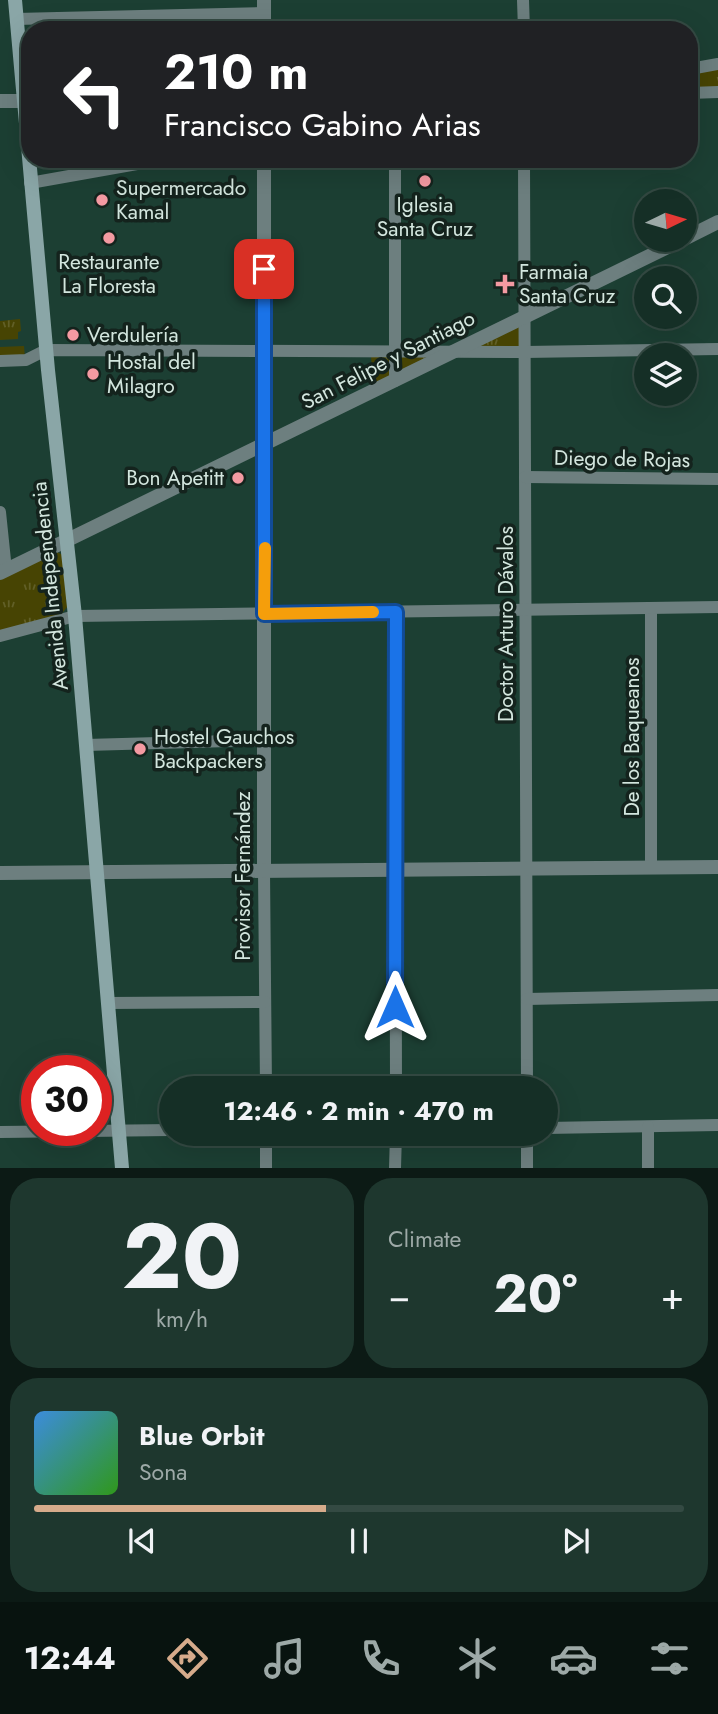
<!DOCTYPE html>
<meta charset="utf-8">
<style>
:root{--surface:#152f26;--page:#1e372e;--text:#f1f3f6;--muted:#9da9a7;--line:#344a43;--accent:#d6ab8b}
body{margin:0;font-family:Jost,sans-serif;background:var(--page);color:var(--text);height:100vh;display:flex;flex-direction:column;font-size:26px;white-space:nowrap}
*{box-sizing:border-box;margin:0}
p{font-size:23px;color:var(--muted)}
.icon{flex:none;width:38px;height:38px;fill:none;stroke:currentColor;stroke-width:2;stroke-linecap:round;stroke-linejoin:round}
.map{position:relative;height:1168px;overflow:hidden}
.side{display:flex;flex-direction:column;gap:10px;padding:10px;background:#0c1a15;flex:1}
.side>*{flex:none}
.top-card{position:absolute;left:21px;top:21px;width:677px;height:147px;border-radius:28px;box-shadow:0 7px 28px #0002,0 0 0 2px var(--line);background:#202124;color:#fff;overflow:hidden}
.needle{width:46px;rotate:85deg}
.fabs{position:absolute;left:634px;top:189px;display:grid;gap:14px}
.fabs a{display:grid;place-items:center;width:63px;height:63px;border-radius:50%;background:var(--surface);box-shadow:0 7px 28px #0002,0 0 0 2px var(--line);font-size:35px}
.speed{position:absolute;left:21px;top:1055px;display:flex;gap:14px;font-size:35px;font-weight:700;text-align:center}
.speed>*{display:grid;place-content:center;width:91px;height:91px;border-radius:50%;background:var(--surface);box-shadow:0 7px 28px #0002,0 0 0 2px var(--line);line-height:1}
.speed .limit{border:10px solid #d22;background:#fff;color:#111}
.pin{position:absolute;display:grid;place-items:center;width:60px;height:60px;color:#fff;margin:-30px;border-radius:14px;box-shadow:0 4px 10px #0006}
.me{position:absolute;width:77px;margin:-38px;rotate:0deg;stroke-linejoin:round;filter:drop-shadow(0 0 5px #0008)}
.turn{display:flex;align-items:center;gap:24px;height:147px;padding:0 28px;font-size:32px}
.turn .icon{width:91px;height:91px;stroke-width:2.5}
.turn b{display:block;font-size:49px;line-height:60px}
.big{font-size:52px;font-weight:700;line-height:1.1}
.side .widget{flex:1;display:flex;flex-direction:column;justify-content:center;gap:10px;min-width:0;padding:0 24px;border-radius:28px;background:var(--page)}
.side .dial{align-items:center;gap:0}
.dial b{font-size:91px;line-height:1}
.song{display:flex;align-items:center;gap:21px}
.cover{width:84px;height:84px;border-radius:10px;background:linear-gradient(135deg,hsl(210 70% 55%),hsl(110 70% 35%))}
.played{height:7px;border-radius:4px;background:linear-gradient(90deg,var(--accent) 45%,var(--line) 45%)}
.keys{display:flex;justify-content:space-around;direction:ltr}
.heat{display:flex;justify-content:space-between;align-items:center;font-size:38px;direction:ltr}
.side .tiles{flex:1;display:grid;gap:10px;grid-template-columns:1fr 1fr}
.widget:last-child{grid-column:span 2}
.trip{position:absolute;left:159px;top:1076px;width:399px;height:70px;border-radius:35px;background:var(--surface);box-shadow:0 7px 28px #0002,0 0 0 2px var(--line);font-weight:700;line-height:70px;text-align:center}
.dock{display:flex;height:112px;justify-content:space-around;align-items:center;background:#08130f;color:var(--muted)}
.dock .icon{width:49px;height:49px}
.dock .selected{color:var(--accent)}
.dock b{font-size:32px;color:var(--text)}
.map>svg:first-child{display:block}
.grass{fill:url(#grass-tufts)}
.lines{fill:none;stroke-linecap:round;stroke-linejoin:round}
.minor{stroke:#6d7f7f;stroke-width:12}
.tertiary{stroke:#6d7f7f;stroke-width:14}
.secondary{stroke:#8aa6a7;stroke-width:14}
.route-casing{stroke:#114b97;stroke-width:18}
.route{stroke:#1a73e8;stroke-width:12}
.slow{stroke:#f59e0b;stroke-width:12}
.poi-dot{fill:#f49aa2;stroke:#14231d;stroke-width:2.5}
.labels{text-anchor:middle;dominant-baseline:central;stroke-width:7;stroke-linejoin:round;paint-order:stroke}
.poi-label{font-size:21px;fill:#d3e6de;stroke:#14231d;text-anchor:start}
.street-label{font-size:21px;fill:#d3e6de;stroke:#14231d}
</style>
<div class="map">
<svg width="718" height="1168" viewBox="0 0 718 1168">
<defs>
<pattern id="grass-tufts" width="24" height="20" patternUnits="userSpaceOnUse" patternTransform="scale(1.75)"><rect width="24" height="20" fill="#474403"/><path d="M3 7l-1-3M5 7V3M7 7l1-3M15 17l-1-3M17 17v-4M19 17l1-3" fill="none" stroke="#615f27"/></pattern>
</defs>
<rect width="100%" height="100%" fill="#1c3f33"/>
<g class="grass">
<polygon points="718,66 718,91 690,92 690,70"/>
<polygon points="523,318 523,350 459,350"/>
<polygon points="20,319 21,331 18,332 18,339 0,340 0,321"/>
<polygon points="24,346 25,358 0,359 0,347"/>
<polygon points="444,353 373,389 371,354"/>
<polygon points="55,551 63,555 67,607 60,616 0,632 0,578"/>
</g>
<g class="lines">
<g class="minor">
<polyline points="523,0 524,30"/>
<polyline points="16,19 264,13"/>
<polyline points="690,69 718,64"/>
<polyline points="690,93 718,92"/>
<polyline points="395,159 395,381"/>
<polyline points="524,159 527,1088"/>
<polyline points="30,183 165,159"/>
<polyline points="0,361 26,360 46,350 525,352 718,349"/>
<polyline points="525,477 718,479"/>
<polyline points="0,512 6,570"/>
<polyline points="651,608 651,867"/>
<polyline points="395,612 396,1088"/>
<polyline points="0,636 75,616 718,607"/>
<polyline points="86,745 264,740"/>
<polyline points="264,871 266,1088"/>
<polyline points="527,999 718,995"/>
<polyline points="108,1003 265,1002"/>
<polyline points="546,1128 718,1125"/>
<polyline points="0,1132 172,1130"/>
<polyline points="266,1168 266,1134"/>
<polyline points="395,1168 396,1134"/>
<polyline points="527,1168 527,1134"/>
<polyline points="648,1168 648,1127"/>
</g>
<g class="tertiary">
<polyline points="264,0 264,30"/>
<polyline points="0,101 23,101"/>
<polyline points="684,239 718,222"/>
<polyline points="0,573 682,240"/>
<polyline points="264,871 264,159"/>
<polyline points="0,873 718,867"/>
</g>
<polyline class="secondary" points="15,0 48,370 75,616 122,1168"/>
</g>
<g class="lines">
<g class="route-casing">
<polyline id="route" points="264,269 264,614 396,612 395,1007"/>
</g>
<use href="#route" class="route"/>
<polyline class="slow" points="265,548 264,614 373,612"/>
</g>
<g class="poi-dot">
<circle cx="425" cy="181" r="7"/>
<circle cx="102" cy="200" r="7"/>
<circle cx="109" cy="238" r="7"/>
<path d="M501.5 273.5h7v7h7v7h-7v7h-7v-7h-7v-7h7z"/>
<circle cx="73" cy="335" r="7"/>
<circle cx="93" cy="374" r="7"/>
<circle cx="238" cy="478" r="7"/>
<circle cx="140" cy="749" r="7"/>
</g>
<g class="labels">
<g class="poi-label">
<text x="116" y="188">Supermercado<tspan x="116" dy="24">Kamal</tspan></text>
<text x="425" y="205" text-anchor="middle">Iglesia<tspan x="425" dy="24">Santa Cruz</tspan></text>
<text x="109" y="262" text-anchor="middle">Restaurante<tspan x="109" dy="24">La Floresta</tspan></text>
<text x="519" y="272">Farmaia<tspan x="519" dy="24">Santa Cruz</tspan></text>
<text x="87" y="335">Verdulería</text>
<text x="107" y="362">Hostal del<tspan x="107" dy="24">Milagro</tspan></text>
<text x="224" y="478" text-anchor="end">Bon Apetitt</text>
<text x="154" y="737">Hostel Gauchos<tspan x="154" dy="24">Backpackers</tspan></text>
</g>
<g class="street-label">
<text transform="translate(388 360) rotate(-27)">San Felipe y Santiago</text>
<text transform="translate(622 459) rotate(1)">Diego de Rojas</text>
<text transform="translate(50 586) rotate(-96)">Avenida Independencia</text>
<text transform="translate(506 624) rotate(-90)">Doctor Arturo Dávalos</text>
<text transform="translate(632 737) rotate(-90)">De los Baqueanos</text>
<text transform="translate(243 876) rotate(-90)">Provisor Fernández</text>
</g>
</g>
</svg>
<div class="fabs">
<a><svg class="needle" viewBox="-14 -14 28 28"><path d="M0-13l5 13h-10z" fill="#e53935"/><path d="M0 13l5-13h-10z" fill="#9da9a7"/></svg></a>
<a><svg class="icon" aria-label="search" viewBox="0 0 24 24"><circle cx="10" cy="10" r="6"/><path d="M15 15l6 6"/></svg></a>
<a><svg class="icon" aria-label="layers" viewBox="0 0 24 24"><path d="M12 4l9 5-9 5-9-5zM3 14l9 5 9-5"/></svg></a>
</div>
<div class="speed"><div class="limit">30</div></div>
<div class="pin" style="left:264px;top:269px;background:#d93025"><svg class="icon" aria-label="arrive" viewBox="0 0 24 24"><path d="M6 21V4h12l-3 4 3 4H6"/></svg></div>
<svg class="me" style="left:395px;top:1007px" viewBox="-20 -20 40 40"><path d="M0-17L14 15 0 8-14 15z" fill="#1a73e8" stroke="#fff" stroke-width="4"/></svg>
<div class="trip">12:46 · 2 min · 470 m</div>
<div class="top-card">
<div class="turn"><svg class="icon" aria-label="left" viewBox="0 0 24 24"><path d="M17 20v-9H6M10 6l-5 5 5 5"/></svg><div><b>210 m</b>Francisco Gabino Arias</div></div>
</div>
</div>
<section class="side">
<div class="tiles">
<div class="widget dial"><b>20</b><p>km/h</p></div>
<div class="widget"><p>Climate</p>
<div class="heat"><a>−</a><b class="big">20°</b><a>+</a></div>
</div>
<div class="widget">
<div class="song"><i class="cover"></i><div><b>Blue Orbit</b><p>Sona</p></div></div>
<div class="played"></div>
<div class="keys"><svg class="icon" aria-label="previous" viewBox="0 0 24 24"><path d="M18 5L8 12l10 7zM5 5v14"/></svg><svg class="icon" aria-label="pause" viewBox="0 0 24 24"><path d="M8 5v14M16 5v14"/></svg><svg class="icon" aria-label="next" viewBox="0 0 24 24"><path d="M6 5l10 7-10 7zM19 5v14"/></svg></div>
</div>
</div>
</section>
<nav class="dock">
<b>12:44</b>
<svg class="icon selected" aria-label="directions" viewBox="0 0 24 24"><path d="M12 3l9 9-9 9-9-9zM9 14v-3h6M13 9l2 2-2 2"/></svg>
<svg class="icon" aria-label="music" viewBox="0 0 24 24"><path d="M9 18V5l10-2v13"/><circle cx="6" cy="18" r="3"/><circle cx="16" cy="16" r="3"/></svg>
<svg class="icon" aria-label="phone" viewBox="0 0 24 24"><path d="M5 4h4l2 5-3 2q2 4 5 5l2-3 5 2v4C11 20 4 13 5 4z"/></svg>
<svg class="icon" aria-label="climate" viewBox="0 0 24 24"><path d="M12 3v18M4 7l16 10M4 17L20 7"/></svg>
<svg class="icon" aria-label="car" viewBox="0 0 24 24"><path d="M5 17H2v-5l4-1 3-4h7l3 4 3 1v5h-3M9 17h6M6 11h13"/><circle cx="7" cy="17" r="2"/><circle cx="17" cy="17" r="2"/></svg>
<svg class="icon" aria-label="filters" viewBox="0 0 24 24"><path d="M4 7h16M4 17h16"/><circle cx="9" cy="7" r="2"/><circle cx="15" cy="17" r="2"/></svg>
</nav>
